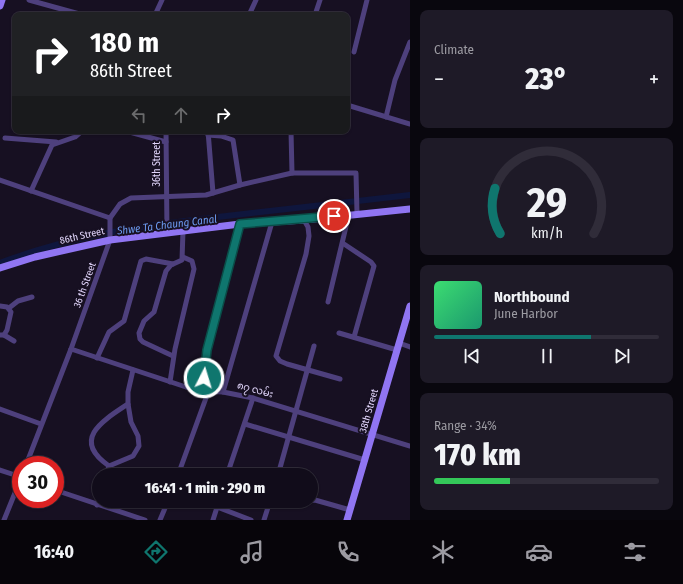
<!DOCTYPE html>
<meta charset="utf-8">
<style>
:root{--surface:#110c1a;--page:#1e1a27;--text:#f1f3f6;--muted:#9c9ba2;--line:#302c39;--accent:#0f766e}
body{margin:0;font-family:"Fira Sans Condensed","Noto Sans Myanmar",sans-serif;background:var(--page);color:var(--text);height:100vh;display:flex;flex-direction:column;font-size:15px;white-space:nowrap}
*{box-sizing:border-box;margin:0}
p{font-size:13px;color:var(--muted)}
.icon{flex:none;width:22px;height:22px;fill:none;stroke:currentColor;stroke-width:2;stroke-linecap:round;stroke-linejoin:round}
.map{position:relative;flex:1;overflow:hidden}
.drawer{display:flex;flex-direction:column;gap:10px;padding:10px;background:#09070e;width:273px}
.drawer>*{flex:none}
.top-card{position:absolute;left:12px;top:12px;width:338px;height:122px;border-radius:8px;box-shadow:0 1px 3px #0004,0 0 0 1px var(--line);background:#202124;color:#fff;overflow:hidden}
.speed{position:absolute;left:12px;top:456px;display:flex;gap:8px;font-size:20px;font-weight:700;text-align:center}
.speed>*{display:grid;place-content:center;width:52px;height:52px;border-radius:50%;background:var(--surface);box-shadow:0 1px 3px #0004,0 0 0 1px var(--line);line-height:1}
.speed .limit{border:6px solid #d22;background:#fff;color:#111}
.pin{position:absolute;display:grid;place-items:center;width:34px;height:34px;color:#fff;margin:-17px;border:2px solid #fff;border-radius:50%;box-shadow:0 1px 4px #0007}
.me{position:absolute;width:44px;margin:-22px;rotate:5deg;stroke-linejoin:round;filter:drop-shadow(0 0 3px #0008)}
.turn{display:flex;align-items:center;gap:14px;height:84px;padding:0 12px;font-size:18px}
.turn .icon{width:52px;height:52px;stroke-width:2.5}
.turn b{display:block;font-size:28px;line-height:34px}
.lanes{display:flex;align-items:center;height:38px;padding:0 12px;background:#0003;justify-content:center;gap:20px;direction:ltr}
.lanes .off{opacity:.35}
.big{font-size:30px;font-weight:800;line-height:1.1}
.drawer .tile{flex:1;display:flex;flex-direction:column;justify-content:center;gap:6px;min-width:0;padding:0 14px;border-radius:8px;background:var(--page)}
.drawer .dial{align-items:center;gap:0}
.dial svg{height:104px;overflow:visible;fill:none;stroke:var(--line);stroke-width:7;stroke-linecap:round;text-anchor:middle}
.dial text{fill:var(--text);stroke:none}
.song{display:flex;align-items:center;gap:12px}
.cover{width:48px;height:48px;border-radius:6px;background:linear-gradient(135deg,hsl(140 70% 55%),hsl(160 70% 35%))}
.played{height:4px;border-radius:2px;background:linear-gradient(90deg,var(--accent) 70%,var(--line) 70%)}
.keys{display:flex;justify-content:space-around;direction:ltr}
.heat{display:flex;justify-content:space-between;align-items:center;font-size:22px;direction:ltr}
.charge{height:6px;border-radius:3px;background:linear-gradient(90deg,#34c759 34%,var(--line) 0)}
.trip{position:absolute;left:92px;top:468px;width:226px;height:40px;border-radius:20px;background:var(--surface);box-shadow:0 1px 3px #0004,0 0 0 1px var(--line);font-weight:800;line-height:40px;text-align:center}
.tabs{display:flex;height:64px;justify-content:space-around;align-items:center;background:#07050a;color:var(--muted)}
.tabs .icon{width:28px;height:28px}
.tabs .selected{color:var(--accent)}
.tabs b{font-size:18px;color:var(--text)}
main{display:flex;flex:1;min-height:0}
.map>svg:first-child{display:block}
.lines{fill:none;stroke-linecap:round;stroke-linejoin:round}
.canal{stroke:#0f163d;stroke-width:6}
.street{stroke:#4e407d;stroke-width:5}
.secondary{stroke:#9075f2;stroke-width:7}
.route-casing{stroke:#0a4d48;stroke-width:10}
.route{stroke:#0f766e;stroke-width:7}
.labels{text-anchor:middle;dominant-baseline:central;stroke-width:4;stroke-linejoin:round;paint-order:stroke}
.street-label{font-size:10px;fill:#e1d5fb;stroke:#171022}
.water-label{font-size:11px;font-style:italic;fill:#6d9bf1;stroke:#171022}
</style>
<main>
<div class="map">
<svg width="410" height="520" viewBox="0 0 410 520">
<rect width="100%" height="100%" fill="#171022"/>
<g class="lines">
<path class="canal" d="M 0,263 C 75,234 155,224 235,215 C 293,208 352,202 410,195"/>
<g class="street">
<polyline points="29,0 83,15"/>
<polyline points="155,15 162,0"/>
<polyline points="249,15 256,0"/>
<polyline points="315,15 320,0"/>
<polyline points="354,52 367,0"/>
<polyline points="347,105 410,124"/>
<polyline points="386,117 395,80 410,42"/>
<polyline points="126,131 166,142"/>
<polyline points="166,131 167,233"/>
<polyline points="208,131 213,193"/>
<polyline points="291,131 292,173"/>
<polyline points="208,135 221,136 233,140 240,185"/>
<polyline points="5,138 56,142"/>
<polyline points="0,180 110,218 110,240 71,349 26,465"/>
<polyline points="31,191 52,145 75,137 82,131"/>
<polyline points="110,218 120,204 131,198 206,195 240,185 292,173 356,173 357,213"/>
<polyline points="304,220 308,227 309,236 306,254 276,356 280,361 287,364 340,379"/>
<polyline points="344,244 371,262 374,266 354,337"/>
<polyline points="328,302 349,214"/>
<polyline points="0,306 7,307 11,312 7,330 4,335"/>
<polyline points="9,308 18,301 32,297"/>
<polyline points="339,333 397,350"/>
<polyline points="0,335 4,335 14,341"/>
<polyline points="399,343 410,347"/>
<polyline points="71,349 186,387 201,391 223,392 253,398 410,446"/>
<polyline points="173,356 143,342 140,339 139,333 144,321 154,312 166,271 171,265 182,260 183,231"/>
<polyline points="97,358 109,332 124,321 141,261 146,259 173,264"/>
<polyline points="170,382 175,349 194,269 192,261 183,257"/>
<polyline points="223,392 272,222"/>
<polyline points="0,409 41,424"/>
<polyline points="245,424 365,460"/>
<path d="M 109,466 C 71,440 102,421 128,404"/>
<polyline points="0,470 21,477"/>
<polyline points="229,470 238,475"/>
<polyline points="106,475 109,466 133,456 139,446 138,436 131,422 128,404 128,392 133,370"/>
<polyline points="178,475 206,398 204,378 205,362 240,224"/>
<polyline points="227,475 253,398"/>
<polyline points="278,475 314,346"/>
<polyline points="55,490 145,520"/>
<polyline points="308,501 315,500 350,510"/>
<polyline points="97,505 99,498"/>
<polyline points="217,507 251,520"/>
<polyline points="4,520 21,478"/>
<polyline points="160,520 168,501"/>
<polyline points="213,520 219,501"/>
<polyline points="264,520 270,501"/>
</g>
<g class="secondary">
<polyline points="0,6 2,0"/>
<polyline points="0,268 35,257 110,240 240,224 304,220 410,209"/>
<polyline points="347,520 410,306"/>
</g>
</g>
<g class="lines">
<g class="route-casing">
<polyline id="route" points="204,378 207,350 240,224 334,216"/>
</g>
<use href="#route" class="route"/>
</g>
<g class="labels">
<g class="street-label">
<text transform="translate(157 164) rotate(-90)">36th Street</text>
<text transform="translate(82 236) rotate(-13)">86th Street</text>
<text transform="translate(85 285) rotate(-70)">36 th Street</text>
<text transform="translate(255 390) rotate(15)">၈၇ လမ်း</text>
<text transform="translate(369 411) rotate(-74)">38th Street</text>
</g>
<g class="water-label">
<text transform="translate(167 225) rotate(-7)">Shwe Ta Chaung Canal</text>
</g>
</g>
</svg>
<div class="speed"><div class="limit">30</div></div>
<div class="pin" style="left:334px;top:216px;background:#d93025"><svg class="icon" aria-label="arrive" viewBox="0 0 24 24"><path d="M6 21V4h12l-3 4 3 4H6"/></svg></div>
<svg class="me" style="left:204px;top:378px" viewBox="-20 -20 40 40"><circle r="17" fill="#0f766e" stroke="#fff" stroke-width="3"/><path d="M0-11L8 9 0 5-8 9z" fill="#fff"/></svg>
<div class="trip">16:41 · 1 min · 290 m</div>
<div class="top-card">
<div class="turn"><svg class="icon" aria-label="right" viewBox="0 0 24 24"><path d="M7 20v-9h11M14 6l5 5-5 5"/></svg><div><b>180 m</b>86th Street</div></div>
<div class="lanes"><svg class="icon off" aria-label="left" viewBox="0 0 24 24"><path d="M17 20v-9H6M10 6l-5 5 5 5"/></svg><svg class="icon off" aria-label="ahead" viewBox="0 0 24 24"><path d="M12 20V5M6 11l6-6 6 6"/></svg><svg class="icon" aria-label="right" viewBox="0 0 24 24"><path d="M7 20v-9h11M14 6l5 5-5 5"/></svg></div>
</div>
</div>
<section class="drawer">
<div class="tile"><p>Climate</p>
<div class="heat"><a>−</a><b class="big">23°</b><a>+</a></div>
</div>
<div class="tile dial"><svg viewBox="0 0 100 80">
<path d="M14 69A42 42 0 1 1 86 69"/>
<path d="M14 69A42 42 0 0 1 10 34" stroke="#0f766e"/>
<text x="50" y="56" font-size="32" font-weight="700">29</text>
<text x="50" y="72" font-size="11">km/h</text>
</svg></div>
<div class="tile">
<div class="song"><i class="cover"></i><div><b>Northbound</b><p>June Harbor</p></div></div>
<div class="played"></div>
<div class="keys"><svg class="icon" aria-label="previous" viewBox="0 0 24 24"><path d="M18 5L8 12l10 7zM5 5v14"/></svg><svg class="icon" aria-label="pause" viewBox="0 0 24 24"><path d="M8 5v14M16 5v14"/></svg><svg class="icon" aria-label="next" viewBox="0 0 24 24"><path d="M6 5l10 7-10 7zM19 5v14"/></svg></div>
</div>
<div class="tile"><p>Range · 34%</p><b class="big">170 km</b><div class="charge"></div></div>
</section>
</main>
<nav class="tabs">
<b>16:40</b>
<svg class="icon selected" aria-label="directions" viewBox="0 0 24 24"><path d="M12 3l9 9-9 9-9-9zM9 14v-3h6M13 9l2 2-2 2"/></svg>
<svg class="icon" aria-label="music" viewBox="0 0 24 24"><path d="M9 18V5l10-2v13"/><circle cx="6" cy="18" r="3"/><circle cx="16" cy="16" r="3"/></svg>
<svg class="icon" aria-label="phone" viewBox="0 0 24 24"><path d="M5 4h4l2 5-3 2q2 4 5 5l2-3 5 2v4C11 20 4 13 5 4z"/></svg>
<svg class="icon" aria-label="climate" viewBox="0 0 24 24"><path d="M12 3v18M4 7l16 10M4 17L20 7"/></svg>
<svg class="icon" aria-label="car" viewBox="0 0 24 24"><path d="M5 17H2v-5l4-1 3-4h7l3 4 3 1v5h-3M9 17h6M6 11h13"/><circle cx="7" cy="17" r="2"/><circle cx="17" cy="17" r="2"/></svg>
<svg class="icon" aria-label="filters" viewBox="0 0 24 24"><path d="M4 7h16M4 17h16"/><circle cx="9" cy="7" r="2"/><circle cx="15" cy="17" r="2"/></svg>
</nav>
